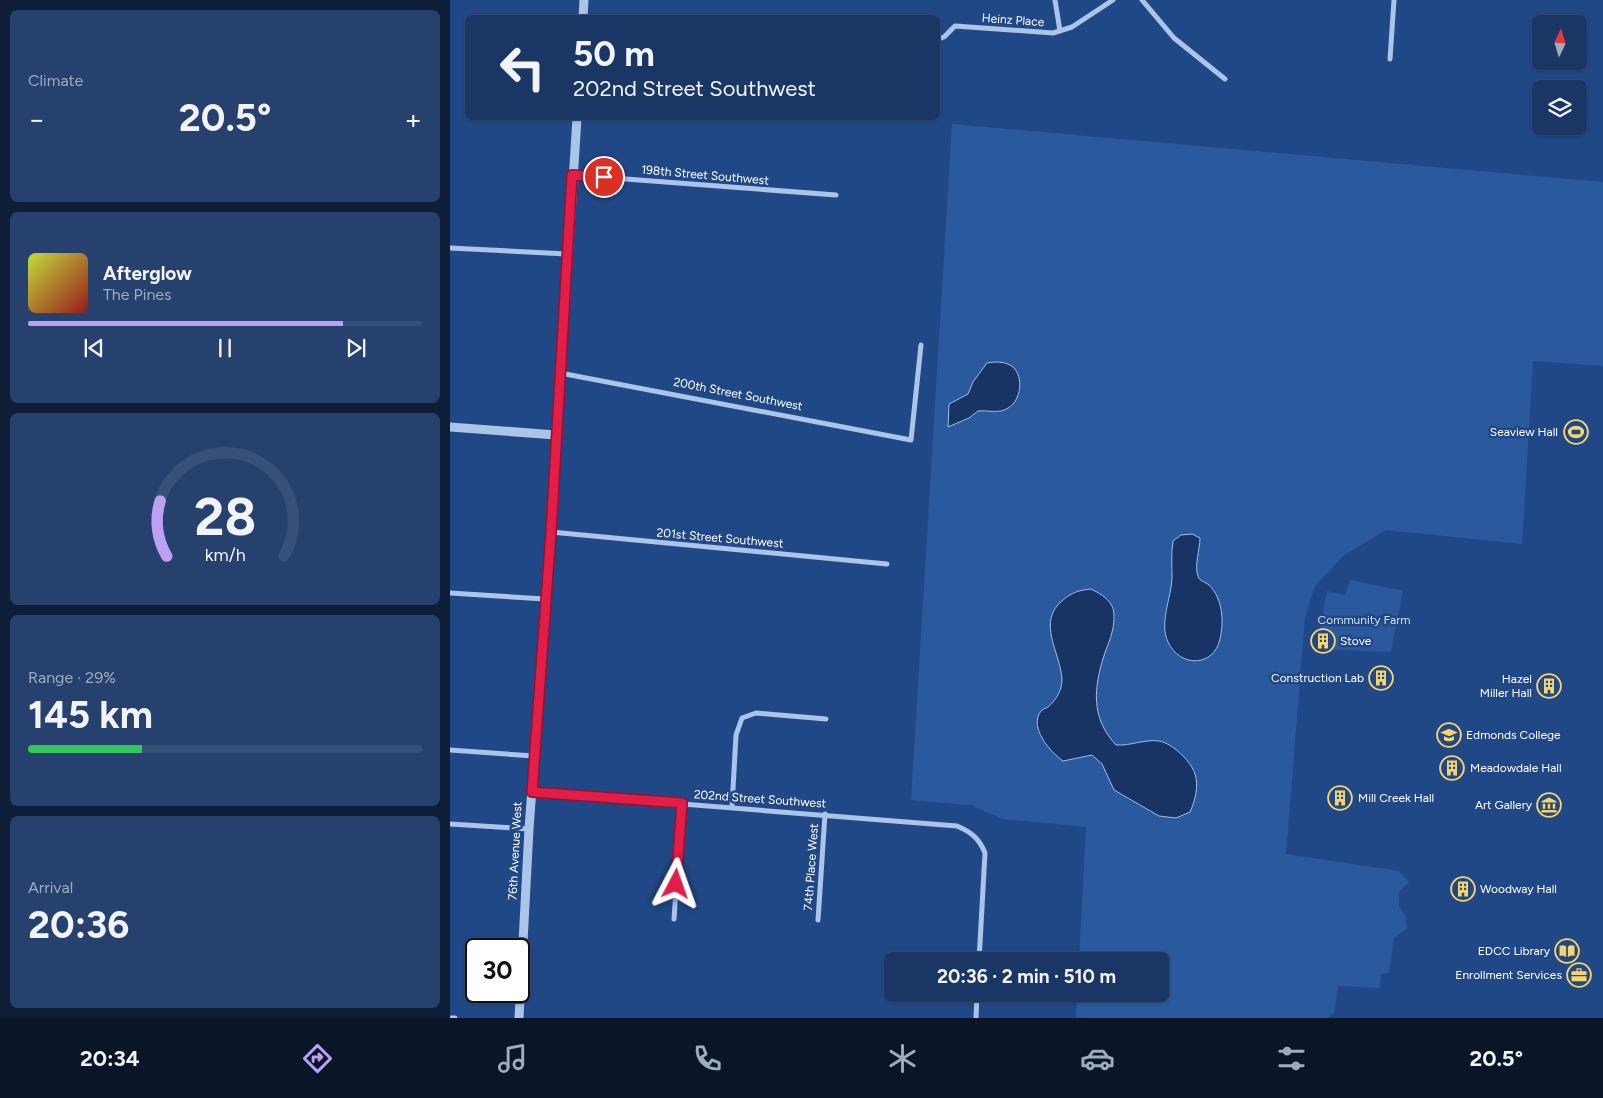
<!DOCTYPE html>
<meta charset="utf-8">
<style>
:root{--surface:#193664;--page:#26416d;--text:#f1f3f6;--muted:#9fabbf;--line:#375078;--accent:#bca0f2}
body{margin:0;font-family:Figtree,sans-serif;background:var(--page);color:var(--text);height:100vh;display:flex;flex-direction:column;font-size:19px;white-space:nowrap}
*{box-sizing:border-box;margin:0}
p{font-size:16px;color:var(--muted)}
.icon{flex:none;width:28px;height:28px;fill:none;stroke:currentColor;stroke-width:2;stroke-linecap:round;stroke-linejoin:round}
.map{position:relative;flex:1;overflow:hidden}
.details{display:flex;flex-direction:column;gap:10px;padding:10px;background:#0e1e37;width:450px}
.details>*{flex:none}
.hud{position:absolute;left:15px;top:15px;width:475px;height:105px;border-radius:8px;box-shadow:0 1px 4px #0004,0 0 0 1px var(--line);background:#193664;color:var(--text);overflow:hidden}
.needle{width:32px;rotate:4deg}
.buttons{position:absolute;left:1082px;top:15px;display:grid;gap:10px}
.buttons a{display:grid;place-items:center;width:55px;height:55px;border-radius:8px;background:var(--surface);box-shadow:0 1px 4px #0004,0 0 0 1px var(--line);font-size:25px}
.speed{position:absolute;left:15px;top:938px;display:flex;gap:10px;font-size:25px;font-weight:700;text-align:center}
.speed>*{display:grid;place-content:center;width:65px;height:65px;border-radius:50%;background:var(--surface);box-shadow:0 1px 4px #0004,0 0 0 1px var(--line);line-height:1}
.speed .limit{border:2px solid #111;border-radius:8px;background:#fff;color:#111}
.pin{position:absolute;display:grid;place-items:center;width:42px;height:42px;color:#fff;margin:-21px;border:2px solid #fff;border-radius:50%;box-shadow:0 1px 5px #0007}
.me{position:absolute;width:55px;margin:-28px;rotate:4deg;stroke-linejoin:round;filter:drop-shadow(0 0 4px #0008)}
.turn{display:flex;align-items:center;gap:18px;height:105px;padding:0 25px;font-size:22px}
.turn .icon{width:65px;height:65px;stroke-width:2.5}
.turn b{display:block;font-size:35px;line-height:42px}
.big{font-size:38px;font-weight:700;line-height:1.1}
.details .card{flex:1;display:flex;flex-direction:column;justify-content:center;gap:8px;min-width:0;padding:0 18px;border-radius:8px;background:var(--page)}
.details .dial{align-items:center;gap:0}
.dial svg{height:130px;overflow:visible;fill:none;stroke:var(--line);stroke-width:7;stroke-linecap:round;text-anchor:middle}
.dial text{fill:var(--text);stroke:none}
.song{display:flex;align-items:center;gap:15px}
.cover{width:60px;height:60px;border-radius:8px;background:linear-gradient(135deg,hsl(70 70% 55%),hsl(0 70% 35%))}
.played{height:5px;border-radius:2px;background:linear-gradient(90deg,var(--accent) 80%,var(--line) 80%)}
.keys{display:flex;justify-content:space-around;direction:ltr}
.heat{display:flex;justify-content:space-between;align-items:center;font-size:28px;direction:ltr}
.charge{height:8px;border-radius:4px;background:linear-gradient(90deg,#34c759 29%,var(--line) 0)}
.trip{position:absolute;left:434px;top:952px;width:285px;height:50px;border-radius:8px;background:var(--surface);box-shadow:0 1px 4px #0004,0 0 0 1px var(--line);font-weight:700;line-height:50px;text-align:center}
.tabs{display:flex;height:80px;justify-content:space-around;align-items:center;background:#0a1628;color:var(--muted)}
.tabs .icon{width:35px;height:35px}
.tabs .selected{color:var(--accent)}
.tabs b{font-size:22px;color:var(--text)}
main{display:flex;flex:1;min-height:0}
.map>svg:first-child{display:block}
.green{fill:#2b599e}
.water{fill:#173465;stroke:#9ebeeb}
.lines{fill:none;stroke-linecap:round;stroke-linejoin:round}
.minor{stroke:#abc4e9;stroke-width:5}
.tertiary{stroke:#abc4e9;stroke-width:9}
.route-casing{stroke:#92132f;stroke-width:12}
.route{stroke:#e11d48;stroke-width:9}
.labels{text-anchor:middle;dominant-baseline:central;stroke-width:5;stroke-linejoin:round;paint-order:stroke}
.street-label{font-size:12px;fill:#fff;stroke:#214886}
.poi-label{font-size:12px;fill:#fff;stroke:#214886;text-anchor:end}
.park-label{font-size:12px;fill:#cfdff7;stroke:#214886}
</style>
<main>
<section class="details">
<div class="card"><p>Climate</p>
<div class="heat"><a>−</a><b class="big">20.5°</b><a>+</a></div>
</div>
<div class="card">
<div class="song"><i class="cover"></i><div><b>Afterglow</b><p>The Pines</p></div></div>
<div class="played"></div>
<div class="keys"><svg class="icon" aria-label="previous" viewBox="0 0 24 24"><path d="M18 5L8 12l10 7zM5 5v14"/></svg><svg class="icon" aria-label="pause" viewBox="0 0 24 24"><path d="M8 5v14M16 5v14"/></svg><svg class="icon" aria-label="next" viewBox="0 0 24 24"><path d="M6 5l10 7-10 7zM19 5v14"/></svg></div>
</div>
<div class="card dial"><svg viewBox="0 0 100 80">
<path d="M14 69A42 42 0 1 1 86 69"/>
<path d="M14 69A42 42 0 0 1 10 35" stroke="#bca0f2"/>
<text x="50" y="56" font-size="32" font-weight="700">28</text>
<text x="50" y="72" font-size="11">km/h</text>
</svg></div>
<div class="card"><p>Range · 29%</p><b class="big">145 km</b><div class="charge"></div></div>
<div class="card"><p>Arrival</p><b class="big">20:36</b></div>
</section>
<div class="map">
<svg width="1153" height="1018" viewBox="0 0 1153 1018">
<rect width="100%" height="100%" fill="#214886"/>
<g class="green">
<polygon points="502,124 1153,182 1153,366 1083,361 1072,544 936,530 893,556 865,586 855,617 836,854 949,871 959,882 949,892 949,906 956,917 957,928 944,938 939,973 931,974 930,988 888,986 884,1013 878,1018 626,1018 627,994 710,994 710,961 629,961 636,827 553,819 521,805 461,800"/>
<polygon points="900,580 953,591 941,652 866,649 877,591 895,595"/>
</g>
<g class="water">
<path d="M 545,362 C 551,362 558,363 563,367 C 574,377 571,401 558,408 C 550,414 538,410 528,411 L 519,418 L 498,427 L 499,404 L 518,394 L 523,382 L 537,363 Z"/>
<path d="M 742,534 L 750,538 C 750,549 744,566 748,576 C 750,582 754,581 759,585 C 773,599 774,621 770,639 C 764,667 730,668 718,642 C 709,623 721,599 722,578 C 722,565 721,554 723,541 L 731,535 Z"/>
<path d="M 641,589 C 649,593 657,597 662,606 C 665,612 664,621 663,628 C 661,640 655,650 652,662 C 643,694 643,720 666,745 C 680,746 695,739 709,741 C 722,743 741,761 745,774 C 749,786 745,801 740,812 L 726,818 L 709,816 L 664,790 L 652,764 L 642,755 L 613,761 C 601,753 578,727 591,711 C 593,709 596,708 598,707 C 607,699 612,690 612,679 C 610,651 586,622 613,600 C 621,593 629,590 641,589 Z"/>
</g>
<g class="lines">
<g class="minor">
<polyline points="605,0 610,31"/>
<polyline points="692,0 724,38 775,79"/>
<polyline points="488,39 494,37 505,26 603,33 622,27 663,0"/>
<polyline points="940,59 944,0"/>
<polyline points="123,175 386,195"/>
<polyline points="0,248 117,254"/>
<polyline points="110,373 461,440 471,345"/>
<polyline points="101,532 437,564"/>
<polyline points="0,593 95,599"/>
<polyline points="0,750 84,756"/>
<path d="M 82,792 L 507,826 C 521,832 529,838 535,853 L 529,961"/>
<polyline points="282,807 286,735 292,718 306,713 376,719"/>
<polyline points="0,824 79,829"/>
<polyline points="224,919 232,803"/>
<polyline points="368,920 375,814"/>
<polyline points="0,1018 5,1018"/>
<polyline points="526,1018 527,994"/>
</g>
<g class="tertiary">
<polyline points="133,18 134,0"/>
<polyline points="0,427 106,435"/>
<polyline points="69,1018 79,829 101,532 127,118"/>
</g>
</g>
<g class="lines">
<g class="route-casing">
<polyline id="route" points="154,177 122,175 101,532 82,792 232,803 226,884"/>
</g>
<use href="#route" class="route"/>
</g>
<defs>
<g id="stadium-ring" transform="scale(1.25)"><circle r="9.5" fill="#214886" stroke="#f6d56c" stroke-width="1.5"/><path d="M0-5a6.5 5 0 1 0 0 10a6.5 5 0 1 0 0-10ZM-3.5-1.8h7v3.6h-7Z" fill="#f6d56c"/></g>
<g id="building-ring" transform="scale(1.25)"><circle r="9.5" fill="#214886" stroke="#f6d56c" stroke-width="1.5"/><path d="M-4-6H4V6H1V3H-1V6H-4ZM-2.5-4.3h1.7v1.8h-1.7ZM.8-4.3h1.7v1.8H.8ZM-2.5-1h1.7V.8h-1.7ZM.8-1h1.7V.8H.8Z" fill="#f6d56c"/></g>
<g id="university-ring" transform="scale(1.25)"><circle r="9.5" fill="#214886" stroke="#f6d56c" stroke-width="1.5"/><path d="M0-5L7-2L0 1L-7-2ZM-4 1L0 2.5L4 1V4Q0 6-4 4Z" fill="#f6d56c"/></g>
<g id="museum-ring" transform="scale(1.25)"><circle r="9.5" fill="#214886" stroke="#f6d56c" stroke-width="1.5"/><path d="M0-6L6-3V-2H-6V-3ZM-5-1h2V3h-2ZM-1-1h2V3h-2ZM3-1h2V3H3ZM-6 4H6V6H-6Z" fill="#f6d56c"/></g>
<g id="library-ring" transform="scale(1.25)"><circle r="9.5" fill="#214886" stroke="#f6d56c" stroke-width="1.5"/><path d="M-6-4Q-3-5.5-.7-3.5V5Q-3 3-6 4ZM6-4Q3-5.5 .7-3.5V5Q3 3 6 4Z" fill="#f6d56c"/></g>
<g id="office-ring" transform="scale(1.25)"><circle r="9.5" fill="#214886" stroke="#f6d56c" stroke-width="1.5"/><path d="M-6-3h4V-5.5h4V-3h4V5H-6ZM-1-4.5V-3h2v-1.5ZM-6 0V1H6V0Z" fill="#f6d56c"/></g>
</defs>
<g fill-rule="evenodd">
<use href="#stadium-ring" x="1126" y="432"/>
<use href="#building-ring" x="873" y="641"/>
<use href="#building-ring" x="931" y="678"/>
<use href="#building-ring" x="1099" y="686"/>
<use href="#university-ring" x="999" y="735"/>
<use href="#building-ring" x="1002" y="768"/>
<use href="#building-ring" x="890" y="798"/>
<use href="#museum-ring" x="1099" y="805"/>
<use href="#building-ring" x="1013" y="889"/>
<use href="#library-ring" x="1117" y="951"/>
<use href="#office-ring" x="1129" y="975"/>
</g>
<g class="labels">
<g class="street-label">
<text transform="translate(563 20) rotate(4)">Heinz Place</text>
<text transform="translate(255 175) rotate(5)">198th Street Southwest</text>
<text transform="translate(288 394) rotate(11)">200th Street Southwest</text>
<text transform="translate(270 538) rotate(5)">201st Street Southwest</text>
<text transform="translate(310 799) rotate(4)">202nd Street Southwest</text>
<text transform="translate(65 851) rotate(-87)">76th Avenue West</text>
<text transform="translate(361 867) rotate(-86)">74th Place West</text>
</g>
<g class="poi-label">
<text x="1108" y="432">Seaview Hall</text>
<text x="890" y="641" text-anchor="start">Stove</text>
<text x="914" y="678">Construction Lab</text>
<text x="1082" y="679">Hazel<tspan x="1082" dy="14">Miller Hall</tspan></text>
<text x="1016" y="735" text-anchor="start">Edmonds College</text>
<text x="1020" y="768" text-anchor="start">Meadowdale Hall</text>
<text x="908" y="798" text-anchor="start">Mill Creek Hall</text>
<text x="1082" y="805">Art Gallery</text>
<text x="1030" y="889" text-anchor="start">Woodway Hall</text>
<text x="1100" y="951">EDCC Library</text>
<text x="1112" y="975">Enrollment Services</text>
</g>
<g class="park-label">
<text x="914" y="620">Community Farm</text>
</g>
</g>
</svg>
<div class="buttons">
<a><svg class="needle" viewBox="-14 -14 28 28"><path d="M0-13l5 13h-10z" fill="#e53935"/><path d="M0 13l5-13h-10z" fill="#9fabbf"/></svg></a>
<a><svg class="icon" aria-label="layers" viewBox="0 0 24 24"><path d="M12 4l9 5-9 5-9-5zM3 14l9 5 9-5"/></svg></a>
</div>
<div class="speed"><div class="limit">30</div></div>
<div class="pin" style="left:154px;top:177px;background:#d93025"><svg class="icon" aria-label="arrive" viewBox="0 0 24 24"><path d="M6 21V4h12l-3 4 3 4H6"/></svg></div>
<svg class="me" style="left:226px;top:884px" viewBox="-20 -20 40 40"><path d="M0-17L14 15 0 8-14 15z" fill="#e11d48" stroke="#fff" stroke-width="4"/></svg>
<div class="trip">20:36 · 2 min · 510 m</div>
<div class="hud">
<div class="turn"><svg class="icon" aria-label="left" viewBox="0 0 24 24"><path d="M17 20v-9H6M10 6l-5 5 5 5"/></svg><div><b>50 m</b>202nd Street Southwest</div></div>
</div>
</div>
</main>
<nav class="tabs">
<b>20:34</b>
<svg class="icon selected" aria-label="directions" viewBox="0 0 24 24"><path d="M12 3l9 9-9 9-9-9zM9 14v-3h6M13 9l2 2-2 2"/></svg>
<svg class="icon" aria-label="music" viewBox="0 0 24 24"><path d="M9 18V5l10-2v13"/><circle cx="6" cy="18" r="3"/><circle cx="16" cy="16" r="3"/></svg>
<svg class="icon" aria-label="phone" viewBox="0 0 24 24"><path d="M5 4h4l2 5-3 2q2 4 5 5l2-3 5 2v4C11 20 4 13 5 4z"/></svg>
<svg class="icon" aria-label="climate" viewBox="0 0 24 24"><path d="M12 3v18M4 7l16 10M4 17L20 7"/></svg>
<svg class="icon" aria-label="car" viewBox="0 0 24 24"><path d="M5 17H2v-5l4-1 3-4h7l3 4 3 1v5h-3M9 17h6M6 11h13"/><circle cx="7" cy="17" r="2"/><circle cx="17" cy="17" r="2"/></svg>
<svg class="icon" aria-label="filters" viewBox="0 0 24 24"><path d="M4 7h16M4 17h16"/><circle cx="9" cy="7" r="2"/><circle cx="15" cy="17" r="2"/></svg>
<b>20.5°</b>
</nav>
